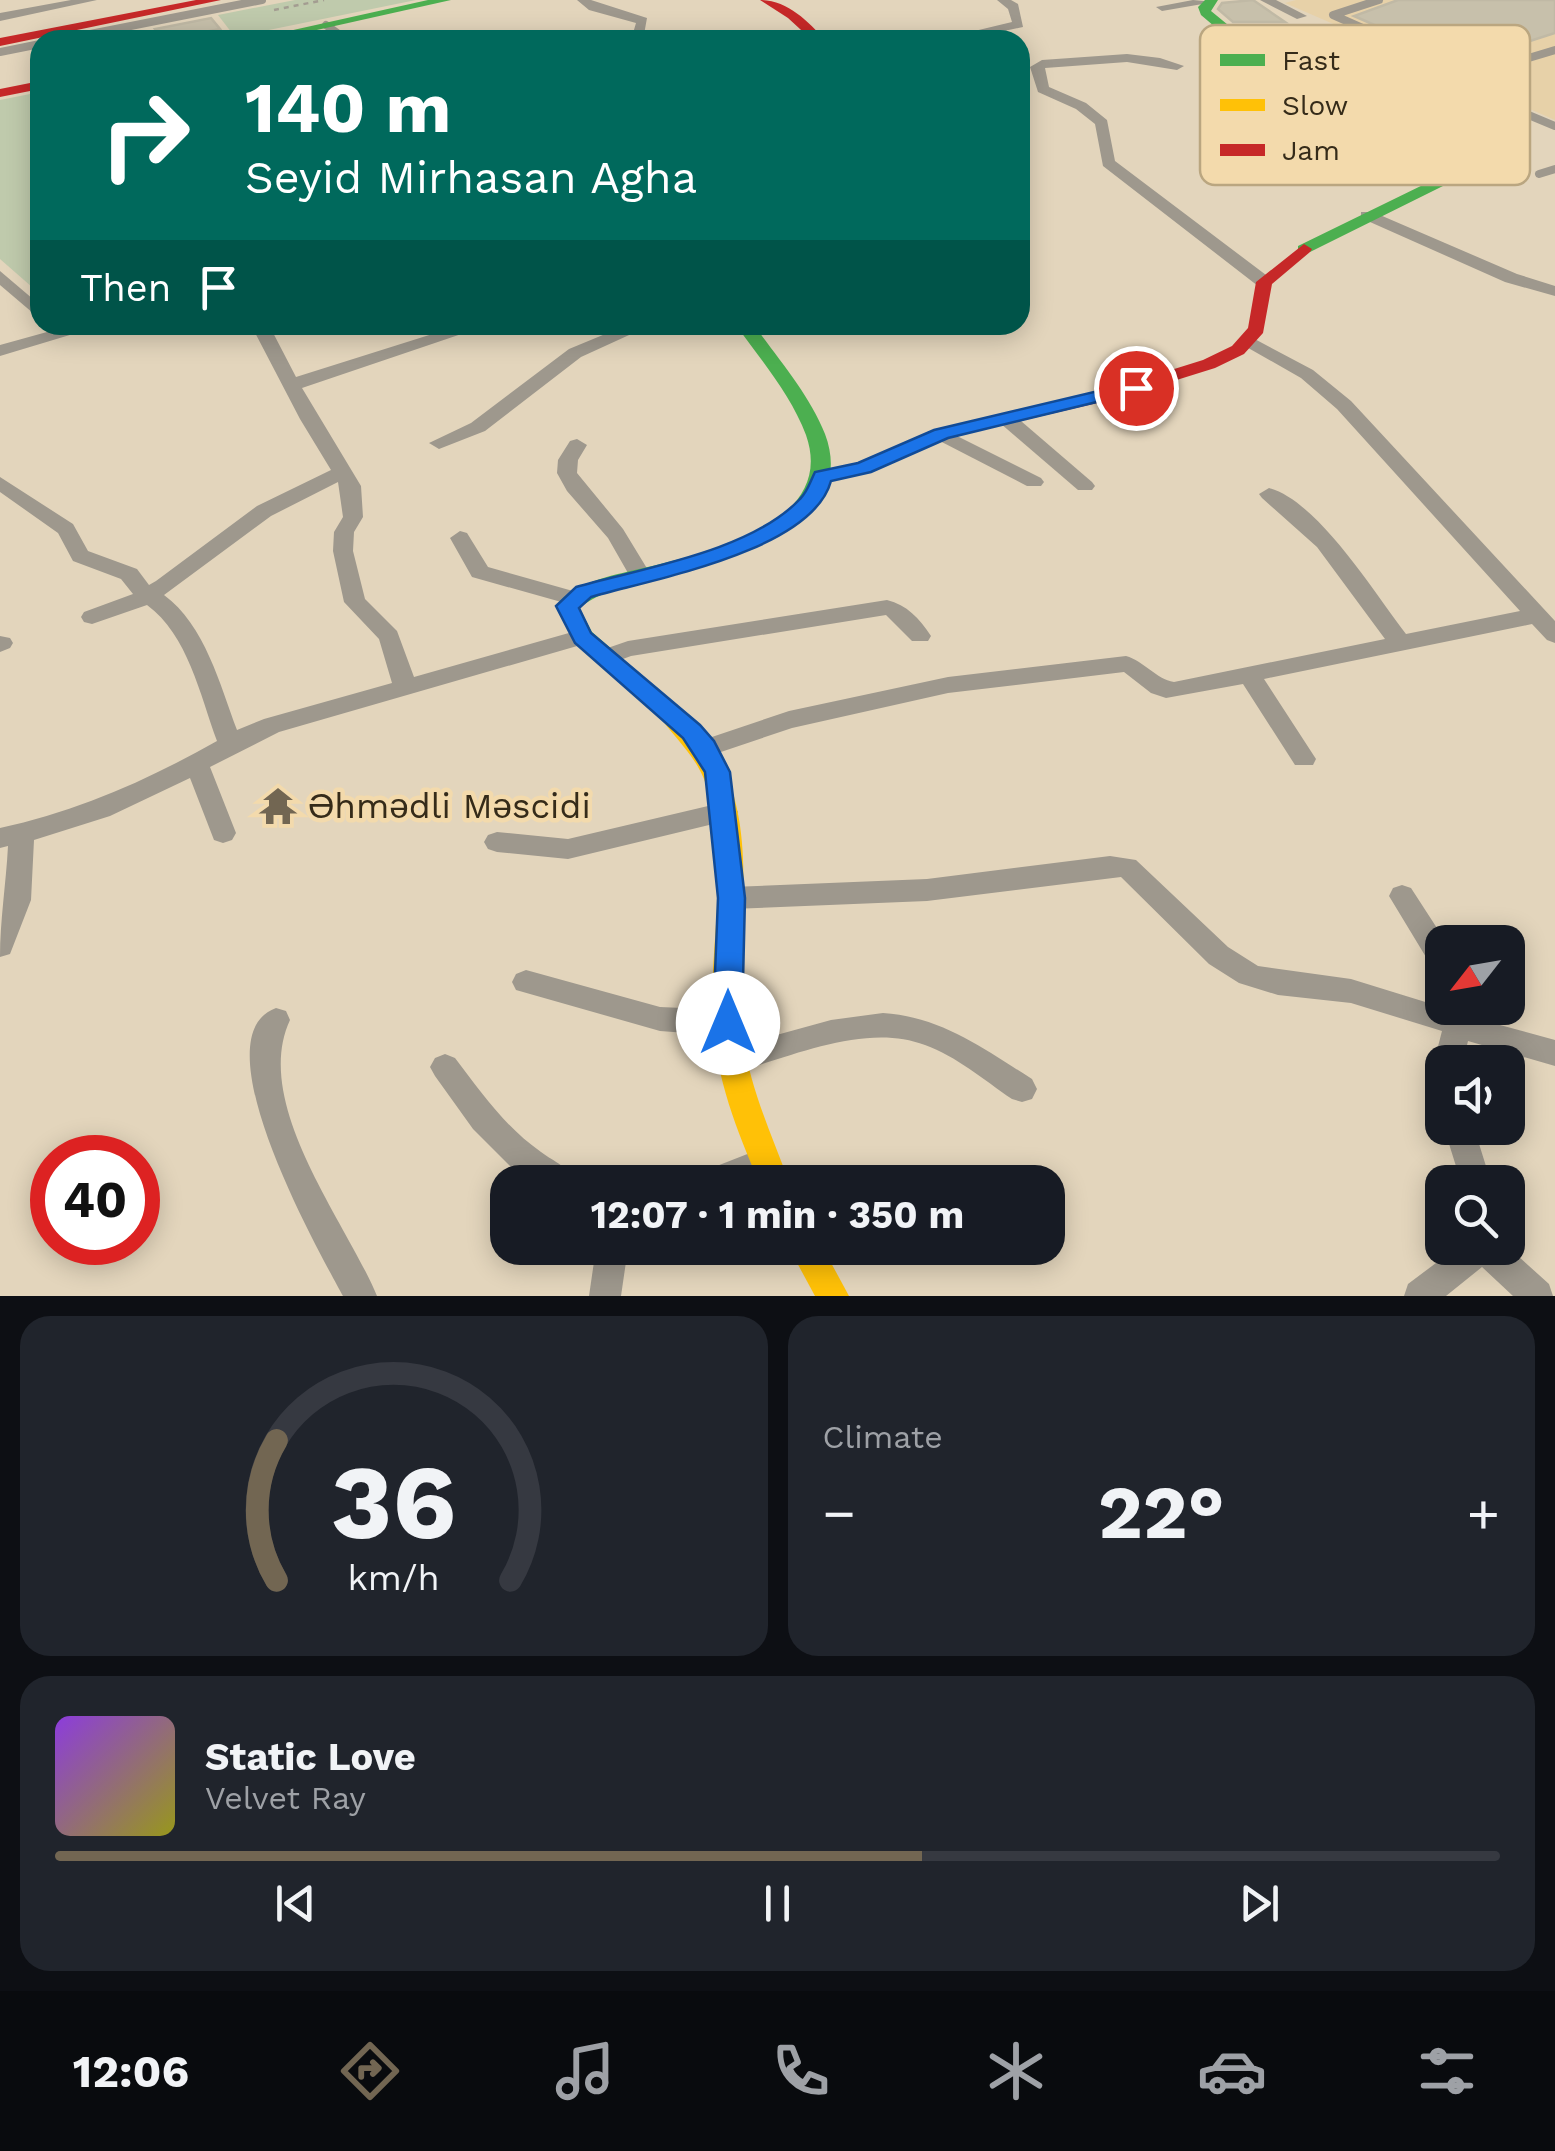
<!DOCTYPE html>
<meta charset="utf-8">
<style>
:root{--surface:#171b24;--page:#20242c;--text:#f1f3f6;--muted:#9ea1a6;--line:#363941;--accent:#726652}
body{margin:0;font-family:"Work Sans",sans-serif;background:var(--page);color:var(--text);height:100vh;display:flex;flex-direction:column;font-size:38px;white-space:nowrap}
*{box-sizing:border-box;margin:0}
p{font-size:32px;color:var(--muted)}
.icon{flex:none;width:55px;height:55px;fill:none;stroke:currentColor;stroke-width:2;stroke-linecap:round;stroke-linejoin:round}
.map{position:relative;height:1296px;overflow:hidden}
.details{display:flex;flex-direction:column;gap:20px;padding:20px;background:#0d0f14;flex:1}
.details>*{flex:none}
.guide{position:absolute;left:30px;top:30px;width:1000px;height:305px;border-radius:30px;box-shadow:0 5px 25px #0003;background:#00695c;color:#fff;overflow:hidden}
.needle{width:65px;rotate:239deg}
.buttons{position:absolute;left:1425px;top:925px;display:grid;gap:20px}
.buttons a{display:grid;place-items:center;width:100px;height:100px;border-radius:20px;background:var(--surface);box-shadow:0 5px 25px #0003;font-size:50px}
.speed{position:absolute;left:30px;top:1135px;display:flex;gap:20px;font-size:50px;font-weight:700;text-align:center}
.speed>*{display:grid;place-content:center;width:130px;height:130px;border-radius:50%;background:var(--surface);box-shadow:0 5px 25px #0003;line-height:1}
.speed .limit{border:15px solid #d22;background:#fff;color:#111}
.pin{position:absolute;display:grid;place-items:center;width:85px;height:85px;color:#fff;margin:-42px;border:5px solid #fff;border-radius:50%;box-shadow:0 2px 10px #0007}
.me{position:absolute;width:110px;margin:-55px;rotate:0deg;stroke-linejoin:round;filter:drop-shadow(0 0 8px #0008)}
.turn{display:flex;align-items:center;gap:35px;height:210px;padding:0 50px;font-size:45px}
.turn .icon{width:130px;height:130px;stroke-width:2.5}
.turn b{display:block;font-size:70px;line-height:85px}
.then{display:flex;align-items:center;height:95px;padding:0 50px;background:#0003;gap:20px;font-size:38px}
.big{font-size:75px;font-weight:700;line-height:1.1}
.details .widget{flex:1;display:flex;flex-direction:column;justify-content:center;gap:15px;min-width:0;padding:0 35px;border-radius:30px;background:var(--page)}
.details .dial{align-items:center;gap:0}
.dial svg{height:260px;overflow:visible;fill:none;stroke:var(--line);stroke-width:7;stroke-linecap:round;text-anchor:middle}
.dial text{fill:var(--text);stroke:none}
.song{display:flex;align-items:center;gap:30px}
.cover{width:120px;height:120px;border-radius:15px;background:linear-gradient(135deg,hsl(270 70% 55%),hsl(60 70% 35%))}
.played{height:10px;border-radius:5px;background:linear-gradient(90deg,var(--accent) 60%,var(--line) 60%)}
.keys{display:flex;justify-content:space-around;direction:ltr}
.heat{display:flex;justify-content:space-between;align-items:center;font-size:55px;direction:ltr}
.details .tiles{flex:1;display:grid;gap:20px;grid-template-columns:1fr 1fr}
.widget:last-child{grid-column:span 2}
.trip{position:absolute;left:490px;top:1165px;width:575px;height:100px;border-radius:30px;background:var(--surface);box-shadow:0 5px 25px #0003;font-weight:700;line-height:100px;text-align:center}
.tabs{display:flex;height:160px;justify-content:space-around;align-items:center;background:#090b0e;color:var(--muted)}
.tabs .icon{width:70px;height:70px}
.tabs .active{color:var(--accent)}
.tabs b{font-size:45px;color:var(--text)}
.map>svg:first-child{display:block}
.built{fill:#e7d1a8}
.green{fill:#bfcaac}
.building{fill:#c7c0ab;stroke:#c0b9a5;stroke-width:2.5}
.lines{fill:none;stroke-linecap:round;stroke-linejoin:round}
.path{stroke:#a39d91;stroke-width:2.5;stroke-dasharray:5 5;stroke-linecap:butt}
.lane{stroke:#9e988d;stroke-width:8}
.street{fill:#9e988d;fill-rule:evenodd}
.fast{fill:#4caf50;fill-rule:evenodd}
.slow{fill:#ffc107;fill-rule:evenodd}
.jam{fill:#c62828;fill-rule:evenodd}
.route{fill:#1a73e8;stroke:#114b97;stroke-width:2.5}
.labels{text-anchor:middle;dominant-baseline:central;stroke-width:9;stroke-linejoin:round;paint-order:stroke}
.poi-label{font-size:35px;fill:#352b19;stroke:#f3daac;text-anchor:start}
.key{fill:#f3daac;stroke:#baa680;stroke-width:2.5}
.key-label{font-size:28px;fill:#352b19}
</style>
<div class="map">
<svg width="1555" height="1296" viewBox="0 0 1555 1296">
<rect width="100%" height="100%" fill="#e3d5bc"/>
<polygon class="built" points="1296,0 1555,0 1555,120 1285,3"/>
<g class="green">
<polygon points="295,0 416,0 235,37 218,15"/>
<polygon points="40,92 40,294 0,259 0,100"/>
</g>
<g class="building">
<polygon points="1253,0 1285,22 1233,22 1218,9 1222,3"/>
<polygon points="1398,0 1555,0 1555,33 1461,63 1354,16"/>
<polygon points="211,18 220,29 164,40 155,29"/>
</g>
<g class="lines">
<polyline class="path" points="274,10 324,0"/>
<g class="lane">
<polyline points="1379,0 1333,15 1464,73 1482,72 1555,50"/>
<polyline points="326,25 347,40"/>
<polyline points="60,40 262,0"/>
<polyline points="0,52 40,44"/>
<polyline points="1492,111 1519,111 1555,126"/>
<polyline points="1539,174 1555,169"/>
</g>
<g class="street">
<polygon points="71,0 97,0 0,21 0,13"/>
<polygon points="577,0 591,0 647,18 643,40 631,40 636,23 589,10"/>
<polygon points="997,0 1011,0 1018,4 1023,27 961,40 937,40 1012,22 1008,9"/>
<polygon points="1193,0 1214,2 1162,11 1156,7"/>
<polygon points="1260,0 1276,0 1307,16 1297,19"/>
<polygon points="1127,54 1160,58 1184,66 1177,70 1127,62 1045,68 1049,87 1086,103 1107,120 1115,161 1270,278 1270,286 1258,286 1103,166 1095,124 1076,109 1038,92 1030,67 1042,60"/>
<polygon points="1395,67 1402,71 1400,74 1370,82 1342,77 1296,90 1289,86 1342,69 1370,74"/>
<polygon points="1278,69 1285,73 1283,76 1238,85 1231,81"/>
<polygon points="1361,212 1373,212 1517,274 1555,286 1555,296 1505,282 1361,218"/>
<polygon points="0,271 40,305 40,319 0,285"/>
<polygon points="42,325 103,325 0,356 0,345 47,332"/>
<path d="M 251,325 L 269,325 L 296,377 L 461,325 L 488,325 L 302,388 L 361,486 L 363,517 L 354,532 L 353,551 L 365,599 L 397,631 L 414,677 L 583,629 L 594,637 L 591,642 L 279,732 L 210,767 L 236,833 L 232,840 L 223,843 L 214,840 L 190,778 L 110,816 L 34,840 L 31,900 L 10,954 L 0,957 C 0,920 6,884 8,846 L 0,848 L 0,828 C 78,811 148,780 217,741 C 200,695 188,635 147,605 L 92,624 L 84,622 L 81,617 L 84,612 L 133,594 L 121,579 L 73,561 L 58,533 L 0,492 L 0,477 L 73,524 L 88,551 L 137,569 L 149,585 L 156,581 L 257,506 L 331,470 L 300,419 ZM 338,482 L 343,517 L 334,532 L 333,551 L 344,602 L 379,639 L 392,683 L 264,719 L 237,730 C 220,685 205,625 164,595 L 271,516 Z"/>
<polygon points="627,325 651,325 581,357 485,431 439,449 429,443 471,423 569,349"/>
<path d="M 1249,336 L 1313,370 L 1351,401 L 1555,621 L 1555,643 L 1547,640 L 1532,624 L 1264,679 L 1316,759 L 1313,765 L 1295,765 L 1243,684 L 1166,698 L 1151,693 L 1124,672 L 948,693 L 792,728 L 706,757 L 697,754 L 694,748 L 697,742 L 789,711 L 948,677 L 1126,656 C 1144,661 1156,679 1174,682 L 1385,639 L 1317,547 L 1262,498 L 1259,494 L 1269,488 C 1318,501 1375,594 1406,634 L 1520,611 L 1337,409 L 1301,378 L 1243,345 L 1240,341 Z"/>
<polygon points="1007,413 1014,415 1092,482 1095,486 1092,490 1078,490 1000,423 998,419"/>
<polygon points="941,428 1041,478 1044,482 1041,486 1027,486 934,438 934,430"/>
<polygon points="577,439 587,445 578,460 577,473 623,529 651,575 648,580 632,580 608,538 567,491 557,473 558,460 570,441"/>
<polygon points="460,531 467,533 488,567 580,593 583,598 572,605 472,577 450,538"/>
<path d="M 887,600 C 907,605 919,618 931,636 L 928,641 L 912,641 L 886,615 L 631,656 L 604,666 L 593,658 L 596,652 L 628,641 Z"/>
<polygon points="0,636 10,638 13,643 10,648 0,652"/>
<polygon points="725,802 734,805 738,812 734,819 568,859 497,852 488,849 484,842 488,835 497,832 568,839"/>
<polygon points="1110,856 1136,860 1228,947 1258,966 1351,979 1448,1009 1476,1008 1474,1018 1555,1040 1555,1066 1468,1041 1463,1062 1442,1062 1442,1073 1439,1071 1434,1062 1442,1031 1351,1003 1278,995 1239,983 1209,964 1121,877 927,901 731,909 722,906 718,898 722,890 731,887 927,879"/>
<polygon points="1402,885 1411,888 1446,942 1442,942 1442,970 1432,967 1389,896 1393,888"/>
<polygon points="526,970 660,1007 727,1010 737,1014 741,1023 737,1032 727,1036 660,1031 516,990 512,982 516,974"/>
<path d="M 276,1008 L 286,1011 L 290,1020 C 251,1104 346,1221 377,1296 L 343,1296 C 319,1252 197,1036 276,1008 Z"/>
<path d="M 883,1013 C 942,1017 984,1049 1032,1079 L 1037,1089 L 1032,1099 L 1022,1102 L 1012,1099 C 984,1080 956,1056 925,1045 C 866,1022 790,1057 733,1073 L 723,1069 L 718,1060 L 723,1051 L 733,1047 L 831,1020 Z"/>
<path d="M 445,1054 L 455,1058 C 481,1092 505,1127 541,1152 C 554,1162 570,1167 575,1182 L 533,1182 L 511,1167 L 473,1129 L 435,1076 L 430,1067 L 435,1058 Z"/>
<polygon points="1444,1128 1474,1128 1491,1182 1461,1182"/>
<polygon points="765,1147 776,1152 780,1162 776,1172 751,1182 700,1182 704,1171"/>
<polygon points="1508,1247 1549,1284 1553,1296 1513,1296 1482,1267 1446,1296 1404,1296 1408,1284 1456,1248"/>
<polygon points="596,1248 628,1248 621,1296 589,1296"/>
</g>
<g class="fast">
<polygon points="428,0 451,0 272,40 248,40"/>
<polygon points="1205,0 1218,0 1211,11 1283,70 1447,178 1447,184 1310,252 1298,252 1298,246 1431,181 1273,76 1201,15 1198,7"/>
<path d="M 736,325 L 754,325 C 779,360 809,394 825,434 C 858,522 743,555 680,572 C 646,582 608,586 579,608 L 592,632 L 676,705 L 680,711 L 676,717 L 660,717 L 575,642 L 556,606 C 574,582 611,576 639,569 C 702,554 838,526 806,435 C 791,395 761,360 736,325 Z"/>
</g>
<g class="slow">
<path d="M 668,702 C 680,706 688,717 696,727 C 773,811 730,936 743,1037 C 750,1089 772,1135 789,1182 L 759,1182 C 737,1131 716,1078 713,1022 C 708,943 733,856 704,779 C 693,752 671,735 656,711 L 660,705 Z"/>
<polygon points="789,1248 823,1248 849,1296 815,1296"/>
</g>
<g class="jam">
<polygon points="196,0 221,0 0,46 0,38"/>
<path d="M 760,0 C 787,0 808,21 825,40 L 812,40 L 788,18 Z"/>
<polygon points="40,81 40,89 0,97 0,89"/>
<polygon points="1304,244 1312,249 1310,252 1272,284 1263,333 1244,354 1215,368 1119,398 947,438 870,472 822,482 812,476 815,472 858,463 934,430 1107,390 1203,360 1232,346 1248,328 1256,282"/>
</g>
</g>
<path class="route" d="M 1136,382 L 1145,388 L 1142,391 L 948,438 L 871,472 L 831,481 C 812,551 653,579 591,597 L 579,608 L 591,633 L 700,725 L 714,741 L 730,772 L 745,898 L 742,1023 L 738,1032 L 728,1035 L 717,1032 L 713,1023 L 718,898 L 705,772 L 683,738 L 575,643 L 556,606 L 576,587 C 643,568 751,551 800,499 C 808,491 810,482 815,472 L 858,463 L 934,430 Z"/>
<defs>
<g id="temple-bare" transform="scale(3)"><path d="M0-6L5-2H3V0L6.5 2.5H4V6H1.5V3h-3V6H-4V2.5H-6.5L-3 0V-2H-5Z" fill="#726652" stroke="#f3daac" stroke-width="2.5" paint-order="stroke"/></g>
</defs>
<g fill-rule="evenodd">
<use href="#temple-bare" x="278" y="806"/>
</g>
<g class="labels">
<g class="poi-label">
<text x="308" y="806">Әhmәdli Mәscidi</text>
</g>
</g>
<rect x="1200" y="25" width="330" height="160" rx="15" class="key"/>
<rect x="1220" y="54" width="45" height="12" fill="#4caf50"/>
<rect x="1220" y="99" width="45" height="12" fill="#ffc107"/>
<rect x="1220" y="144" width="45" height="12" fill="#c62828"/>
<g class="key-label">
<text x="1282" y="70">Fast</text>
<text x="1282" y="115">Slow</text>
<text x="1282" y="160">Jam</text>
</g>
</svg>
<div class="buttons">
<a><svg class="needle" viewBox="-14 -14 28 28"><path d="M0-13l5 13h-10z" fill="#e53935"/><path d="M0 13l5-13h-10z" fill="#9ea1a6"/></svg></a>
<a><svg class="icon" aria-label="sound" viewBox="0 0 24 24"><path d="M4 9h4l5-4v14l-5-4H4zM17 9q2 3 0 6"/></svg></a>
<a><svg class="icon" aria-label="search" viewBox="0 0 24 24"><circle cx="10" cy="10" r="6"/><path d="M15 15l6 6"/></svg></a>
</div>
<div class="speed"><div class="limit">40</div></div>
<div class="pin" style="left:1136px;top:388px;background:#d93025"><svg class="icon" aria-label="arrive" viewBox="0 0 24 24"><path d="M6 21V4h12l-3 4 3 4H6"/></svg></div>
<svg class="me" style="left:728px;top:1023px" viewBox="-20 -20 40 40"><circle r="19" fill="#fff"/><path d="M0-13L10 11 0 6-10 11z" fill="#1a73e8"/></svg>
<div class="trip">12:07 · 1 min · 350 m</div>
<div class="guide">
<div class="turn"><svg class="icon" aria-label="right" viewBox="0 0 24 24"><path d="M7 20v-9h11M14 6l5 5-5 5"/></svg><div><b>140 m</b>Seyid Mirhasan Agha</div></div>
<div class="then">Then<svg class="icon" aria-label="arrive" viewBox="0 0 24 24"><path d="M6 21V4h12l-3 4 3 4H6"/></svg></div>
</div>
</div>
<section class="details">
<div class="tiles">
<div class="widget dial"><svg viewBox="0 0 100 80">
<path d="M14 69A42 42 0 1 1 86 69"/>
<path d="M14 69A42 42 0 0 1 14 26" stroke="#726652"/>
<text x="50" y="56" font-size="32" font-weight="700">36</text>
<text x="50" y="72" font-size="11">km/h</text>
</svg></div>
<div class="widget"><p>Climate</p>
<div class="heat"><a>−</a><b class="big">22°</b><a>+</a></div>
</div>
<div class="widget">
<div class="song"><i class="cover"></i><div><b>Static Love</b><p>Velvet Ray</p></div></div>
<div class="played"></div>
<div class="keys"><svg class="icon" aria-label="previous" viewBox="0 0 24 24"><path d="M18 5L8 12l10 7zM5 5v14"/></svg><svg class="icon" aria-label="pause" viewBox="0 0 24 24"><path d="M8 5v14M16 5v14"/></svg><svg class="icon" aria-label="next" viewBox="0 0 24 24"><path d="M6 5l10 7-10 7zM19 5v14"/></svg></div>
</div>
</div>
</section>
<nav class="tabs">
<b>12:06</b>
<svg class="icon active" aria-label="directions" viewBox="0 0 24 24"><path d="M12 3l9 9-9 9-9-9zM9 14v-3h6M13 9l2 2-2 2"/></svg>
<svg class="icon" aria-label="music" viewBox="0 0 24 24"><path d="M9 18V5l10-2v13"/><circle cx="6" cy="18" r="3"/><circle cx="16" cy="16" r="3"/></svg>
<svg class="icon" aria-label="phone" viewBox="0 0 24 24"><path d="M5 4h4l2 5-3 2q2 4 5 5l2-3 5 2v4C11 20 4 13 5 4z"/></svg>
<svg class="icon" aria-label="climate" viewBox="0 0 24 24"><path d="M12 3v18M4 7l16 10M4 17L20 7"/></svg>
<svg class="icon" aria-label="car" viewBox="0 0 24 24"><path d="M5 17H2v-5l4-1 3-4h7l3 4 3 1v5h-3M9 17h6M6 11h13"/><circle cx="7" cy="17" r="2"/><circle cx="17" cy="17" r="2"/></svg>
<svg class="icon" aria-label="filters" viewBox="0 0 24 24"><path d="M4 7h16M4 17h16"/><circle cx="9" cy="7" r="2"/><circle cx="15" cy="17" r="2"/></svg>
</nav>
